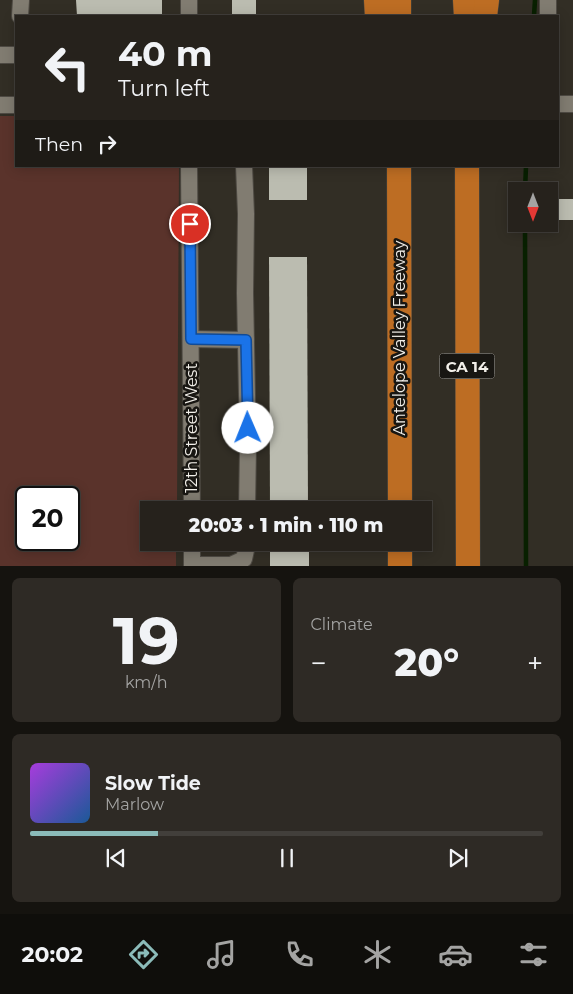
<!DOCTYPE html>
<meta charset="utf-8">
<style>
:root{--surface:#26221c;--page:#2e2a25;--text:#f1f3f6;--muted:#a4a4a3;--line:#423f3b;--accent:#8bbbb9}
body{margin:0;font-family:Montserrat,sans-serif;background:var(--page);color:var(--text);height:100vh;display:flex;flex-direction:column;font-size:19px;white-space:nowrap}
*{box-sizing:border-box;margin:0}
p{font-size:16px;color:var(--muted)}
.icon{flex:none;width:28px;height:28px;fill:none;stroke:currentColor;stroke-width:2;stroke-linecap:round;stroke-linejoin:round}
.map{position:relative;height:566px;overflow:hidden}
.details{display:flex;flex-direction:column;gap:12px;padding:12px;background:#15130f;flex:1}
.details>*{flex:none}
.hud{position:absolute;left:15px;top:15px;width:544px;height:152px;border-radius:0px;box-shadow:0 2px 12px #0003,0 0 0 1px var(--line);background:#26221c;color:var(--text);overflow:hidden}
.needle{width:32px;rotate:180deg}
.controls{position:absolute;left:508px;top:182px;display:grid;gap:10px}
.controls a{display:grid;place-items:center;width:50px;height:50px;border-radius:0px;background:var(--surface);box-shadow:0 2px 12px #0003,0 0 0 1px var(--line);font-size:25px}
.speed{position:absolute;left:15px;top:486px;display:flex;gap:10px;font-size:25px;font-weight:700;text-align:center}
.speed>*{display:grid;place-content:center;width:65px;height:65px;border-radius:50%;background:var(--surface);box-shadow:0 2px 12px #0003,0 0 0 1px var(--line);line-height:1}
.speed .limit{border:2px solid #111;border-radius:8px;background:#fff;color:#111}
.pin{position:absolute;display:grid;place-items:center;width:42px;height:42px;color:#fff;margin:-21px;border:2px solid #fff;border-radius:50%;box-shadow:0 1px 5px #0007}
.me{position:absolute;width:55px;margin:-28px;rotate:359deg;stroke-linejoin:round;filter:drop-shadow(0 0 4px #0008)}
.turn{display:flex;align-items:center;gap:18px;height:105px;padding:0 20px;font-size:22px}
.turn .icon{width:65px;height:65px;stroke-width:2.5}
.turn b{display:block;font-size:35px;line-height:42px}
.then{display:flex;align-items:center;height:48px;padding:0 20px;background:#0003;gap:10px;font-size:19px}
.big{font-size:38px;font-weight:800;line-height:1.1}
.details .tile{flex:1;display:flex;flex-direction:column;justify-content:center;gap:8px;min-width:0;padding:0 18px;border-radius:8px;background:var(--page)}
.details .dial{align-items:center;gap:0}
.dial b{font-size:65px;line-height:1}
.song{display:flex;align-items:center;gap:15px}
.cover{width:60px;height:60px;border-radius:8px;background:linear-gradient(135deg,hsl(280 70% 55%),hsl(210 70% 35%))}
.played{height:5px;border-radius:2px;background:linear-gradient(90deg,var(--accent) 25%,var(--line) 25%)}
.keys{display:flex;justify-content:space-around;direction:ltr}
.heat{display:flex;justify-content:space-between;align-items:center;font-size:28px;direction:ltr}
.details .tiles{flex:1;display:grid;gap:12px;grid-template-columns:1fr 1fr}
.tile:last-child{grid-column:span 2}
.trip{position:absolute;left:140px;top:501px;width:292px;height:50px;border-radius:0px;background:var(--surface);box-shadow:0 2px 12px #0003,0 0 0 1px var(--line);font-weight:800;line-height:50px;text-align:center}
.menu{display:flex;height:80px;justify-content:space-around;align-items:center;background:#0f0e0b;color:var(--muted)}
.menu .icon{width:35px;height:35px}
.menu .active{color:var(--accent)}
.menu b{font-size:22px;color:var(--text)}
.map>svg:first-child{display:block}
.green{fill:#5a332b;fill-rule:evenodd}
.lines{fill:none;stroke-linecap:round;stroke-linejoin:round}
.stream{stroke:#082000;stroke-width:4.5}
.building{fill:#bbbcb0}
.minor-casing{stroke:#4e4a43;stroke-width:18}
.highway-casing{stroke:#4e4a43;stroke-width:25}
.minor{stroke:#817c71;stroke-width:16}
.highway{stroke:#bd6d23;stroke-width:24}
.route-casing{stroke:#114b97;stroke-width:12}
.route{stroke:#1a73e8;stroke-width:9}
.labels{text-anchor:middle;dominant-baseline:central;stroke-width:5;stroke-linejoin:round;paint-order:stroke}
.shield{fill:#181612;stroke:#b1afa9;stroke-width:1}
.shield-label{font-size:15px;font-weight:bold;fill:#f3f0ea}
.street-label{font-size:16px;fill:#f3f0ea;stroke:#181612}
</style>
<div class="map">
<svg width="573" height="567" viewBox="0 0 573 567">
<rect width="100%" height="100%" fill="#322e25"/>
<path class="green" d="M 0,116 L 16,116 L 16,166 L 179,166 L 177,510 L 149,510 L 149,542 L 176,543 L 176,566 L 0,566 ZM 26,498 L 69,498 L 69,540 L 26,540 Z"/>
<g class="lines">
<g class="stream">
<polyline points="534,16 535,0"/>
<polyline points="525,191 526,166"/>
<polyline points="525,224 526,567"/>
</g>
</g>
<g class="building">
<polygon points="76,0 162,0 162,16 77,16"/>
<rect x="232" y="0" width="24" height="16"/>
<rect x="269" y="166" width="38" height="34"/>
<rect x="553" y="199" width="20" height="21"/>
<polygon points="269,257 307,257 308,510 270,510"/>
<rect x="270" y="542" width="39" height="25"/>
</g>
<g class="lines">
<g class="minor-casing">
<g id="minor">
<polyline points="20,16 21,0"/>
<polyline points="189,16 189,0"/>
<polyline points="548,16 548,0"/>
<polyline points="0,55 16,55"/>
<polyline points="558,104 573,104"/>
<polyline points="0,105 16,105"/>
<polyline points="189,166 192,510"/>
<polyline points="244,166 246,214 245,293 248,446 247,510"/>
<polyline points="191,339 246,340"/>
<polyline points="192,542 192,567"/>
<polyline points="192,565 231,565 244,559 246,550 247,542"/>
</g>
</g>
<g class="highway-casing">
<g id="highway">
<polyline points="376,0 377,16"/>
<polyline points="399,0 399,16"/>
<polyline points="465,0 466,16"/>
<polyline points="485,16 487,0"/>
<polyline points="399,166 400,510"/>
<polyline points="467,166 468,567"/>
<polyline points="400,542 400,567"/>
</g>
</g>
<use href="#minor" class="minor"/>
<use href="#highway" class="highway"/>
</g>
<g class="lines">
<g class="route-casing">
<polyline id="route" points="190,224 191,339 246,340 248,428"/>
</g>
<use href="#route" class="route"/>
</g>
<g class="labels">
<rect class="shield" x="439.5" y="353.5" width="55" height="25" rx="4"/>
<g class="shield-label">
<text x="467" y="366">CA 14</text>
</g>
<g class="street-label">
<text transform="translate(399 338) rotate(-90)">Antelope Valley Freeway</text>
<text transform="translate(191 428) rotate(-90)">12th Street West</text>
</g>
</g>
</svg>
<div class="controls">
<a><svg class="needle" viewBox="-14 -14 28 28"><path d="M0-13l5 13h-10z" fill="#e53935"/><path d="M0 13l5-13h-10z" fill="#a4a4a3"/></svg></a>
</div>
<div class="speed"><div class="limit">20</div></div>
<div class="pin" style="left:190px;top:224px;background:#d93025"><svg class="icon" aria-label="arrive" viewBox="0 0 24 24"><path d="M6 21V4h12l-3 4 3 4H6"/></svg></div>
<svg class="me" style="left:248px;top:428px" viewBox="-20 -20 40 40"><circle r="19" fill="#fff"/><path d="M0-13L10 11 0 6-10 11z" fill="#1a73e8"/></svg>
<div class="trip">20:03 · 1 min · 110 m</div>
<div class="hud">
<div class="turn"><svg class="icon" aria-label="left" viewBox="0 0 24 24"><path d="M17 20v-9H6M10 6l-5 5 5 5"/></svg><div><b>40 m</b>Turn left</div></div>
<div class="then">Then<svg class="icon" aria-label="right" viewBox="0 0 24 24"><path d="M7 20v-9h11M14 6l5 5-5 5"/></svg></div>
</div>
</div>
<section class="details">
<div class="tiles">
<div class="tile dial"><b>19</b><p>km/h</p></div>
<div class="tile"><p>Climate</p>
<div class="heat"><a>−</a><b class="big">20°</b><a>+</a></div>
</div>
<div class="tile">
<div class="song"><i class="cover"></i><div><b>Slow Tide</b><p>Marlow</p></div></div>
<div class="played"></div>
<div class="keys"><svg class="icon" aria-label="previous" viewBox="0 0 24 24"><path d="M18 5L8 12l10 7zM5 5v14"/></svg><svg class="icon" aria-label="pause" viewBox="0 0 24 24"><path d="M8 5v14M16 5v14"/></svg><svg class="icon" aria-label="next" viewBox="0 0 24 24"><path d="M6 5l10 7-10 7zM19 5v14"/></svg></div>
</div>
</div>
</section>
<nav class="menu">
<b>20:02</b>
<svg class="icon active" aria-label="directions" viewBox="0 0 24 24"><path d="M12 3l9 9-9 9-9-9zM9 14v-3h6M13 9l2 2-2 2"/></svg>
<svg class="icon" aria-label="music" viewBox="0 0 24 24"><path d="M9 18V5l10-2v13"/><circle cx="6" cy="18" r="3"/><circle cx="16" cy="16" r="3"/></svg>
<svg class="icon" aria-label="phone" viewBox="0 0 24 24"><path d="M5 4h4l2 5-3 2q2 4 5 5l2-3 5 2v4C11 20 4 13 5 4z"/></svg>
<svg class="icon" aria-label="climate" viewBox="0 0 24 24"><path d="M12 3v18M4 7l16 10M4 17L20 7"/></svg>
<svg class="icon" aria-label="car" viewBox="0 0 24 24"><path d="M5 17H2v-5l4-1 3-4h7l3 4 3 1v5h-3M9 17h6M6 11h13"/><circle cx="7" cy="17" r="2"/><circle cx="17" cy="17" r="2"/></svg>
<svg class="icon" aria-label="filters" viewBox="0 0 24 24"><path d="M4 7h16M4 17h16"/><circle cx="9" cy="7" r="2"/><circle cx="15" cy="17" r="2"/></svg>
</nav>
